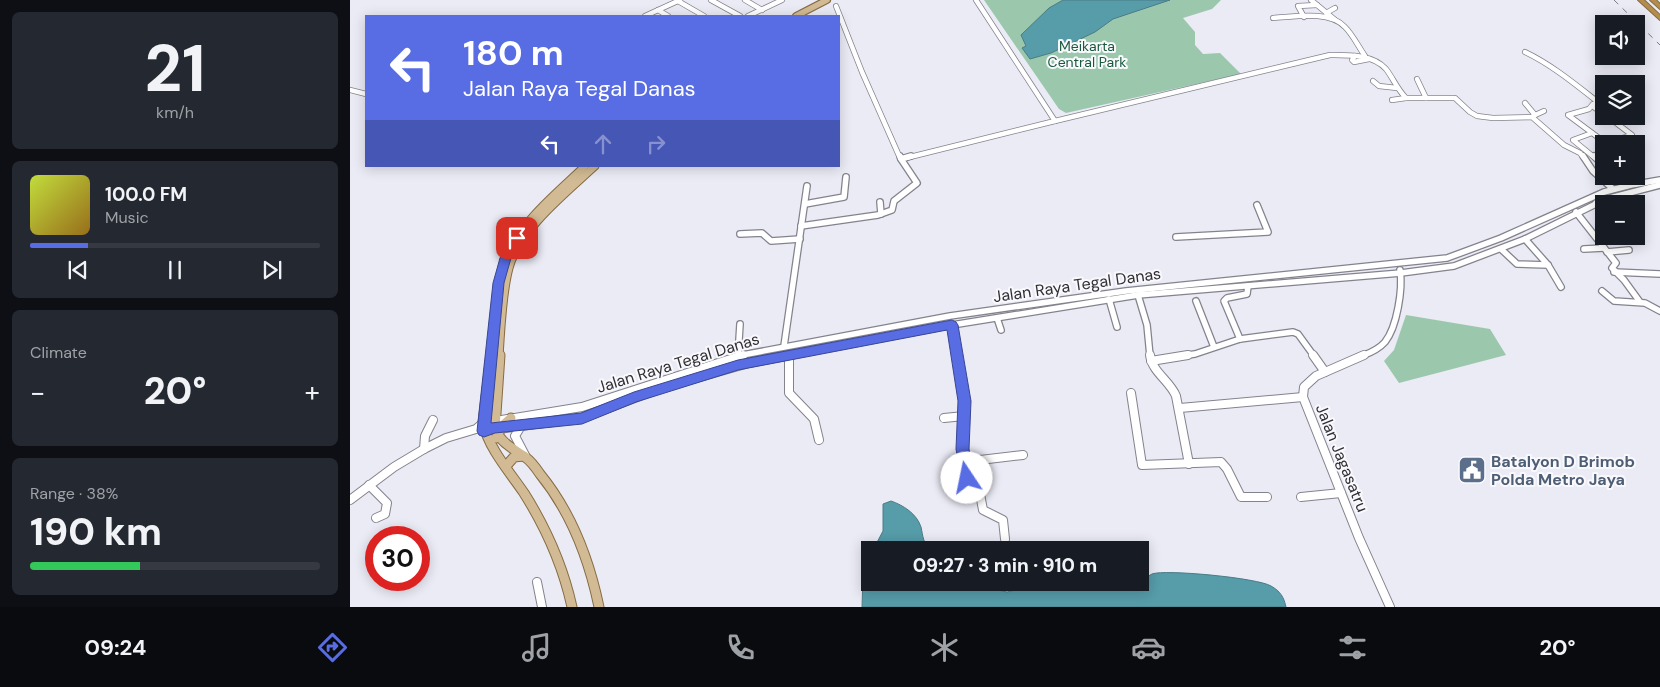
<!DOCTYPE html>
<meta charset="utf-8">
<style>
:root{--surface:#171b24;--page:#242831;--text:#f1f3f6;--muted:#9ea1a6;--line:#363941;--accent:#586ce3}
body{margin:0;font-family:"DM Sans",sans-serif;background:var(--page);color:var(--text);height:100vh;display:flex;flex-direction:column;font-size:19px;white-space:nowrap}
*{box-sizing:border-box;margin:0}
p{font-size:16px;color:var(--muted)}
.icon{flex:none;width:28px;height:28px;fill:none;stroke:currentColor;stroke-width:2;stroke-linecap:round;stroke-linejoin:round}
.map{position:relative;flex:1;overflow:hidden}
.sheet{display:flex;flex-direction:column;gap:12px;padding:12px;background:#0d0f14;width:350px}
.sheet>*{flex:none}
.hud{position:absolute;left:15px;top:15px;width:475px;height:152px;border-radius:0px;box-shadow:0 2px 12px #0003;background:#586ce3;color:#fff;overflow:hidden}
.tools{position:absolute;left:1245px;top:15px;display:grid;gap:10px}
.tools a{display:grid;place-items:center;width:50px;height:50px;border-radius:0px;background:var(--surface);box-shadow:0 2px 12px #0003;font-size:25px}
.speed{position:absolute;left:15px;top:526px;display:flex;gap:10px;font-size:25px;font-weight:700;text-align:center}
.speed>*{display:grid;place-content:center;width:65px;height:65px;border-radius:50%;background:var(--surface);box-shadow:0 2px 12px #0003;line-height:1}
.speed .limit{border:8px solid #d22;background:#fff;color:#111}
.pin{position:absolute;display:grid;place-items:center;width:42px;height:42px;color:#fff;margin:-21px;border-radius:10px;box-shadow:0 2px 8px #0006}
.me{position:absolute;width:55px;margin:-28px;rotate:349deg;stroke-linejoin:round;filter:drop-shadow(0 0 4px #0008)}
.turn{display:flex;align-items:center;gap:18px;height:105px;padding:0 15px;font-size:22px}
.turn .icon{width:65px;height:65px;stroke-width:2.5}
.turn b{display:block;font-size:35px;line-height:42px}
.lanes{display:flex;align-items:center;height:48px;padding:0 15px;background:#0003;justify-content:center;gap:25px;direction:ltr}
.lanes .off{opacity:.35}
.big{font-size:38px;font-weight:800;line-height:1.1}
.sheet .tile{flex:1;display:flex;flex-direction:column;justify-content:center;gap:8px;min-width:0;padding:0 18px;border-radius:8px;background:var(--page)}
.sheet .dial{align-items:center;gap:0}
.dial b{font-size:65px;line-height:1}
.song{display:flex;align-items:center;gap:15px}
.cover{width:60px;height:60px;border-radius:8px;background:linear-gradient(135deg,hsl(70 70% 55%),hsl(40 70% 35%))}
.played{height:5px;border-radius:2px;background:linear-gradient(90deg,var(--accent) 20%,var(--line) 20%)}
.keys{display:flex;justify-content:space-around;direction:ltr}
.heat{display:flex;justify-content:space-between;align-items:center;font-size:28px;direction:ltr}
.charge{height:8px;border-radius:4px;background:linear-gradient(90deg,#34c759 38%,var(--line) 0)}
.trip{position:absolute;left:511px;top:541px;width:288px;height:50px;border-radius:0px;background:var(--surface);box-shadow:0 2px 12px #0003;font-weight:800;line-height:50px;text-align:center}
.tabs{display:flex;height:80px;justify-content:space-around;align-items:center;background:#090b0e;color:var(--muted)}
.tabs .icon{width:35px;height:35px}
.tabs .active{color:var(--accent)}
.tabs b{font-size:22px;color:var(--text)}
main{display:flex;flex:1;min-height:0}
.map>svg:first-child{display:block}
.green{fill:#9bc8ad}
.water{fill:#569ca9;stroke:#4b7c86}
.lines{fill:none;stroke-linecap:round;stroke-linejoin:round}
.minor-far2-casing{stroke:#83838d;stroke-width:6}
.minor-far1-casing{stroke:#83838d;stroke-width:8}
.minor-casing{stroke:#83838d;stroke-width:10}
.major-far2-casing{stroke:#866c44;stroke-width:8}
.major-far1-casing{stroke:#866c44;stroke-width:9}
.major-casing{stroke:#866c44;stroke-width:11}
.highway-casing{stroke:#866c44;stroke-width:2}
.minor-far2{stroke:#fff;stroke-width:4.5}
.minor-far1{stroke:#fff;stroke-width:5.5}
.minor{stroke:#fff;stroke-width:8}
.major-far2{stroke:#d2bb94;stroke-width:5.5}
.major-far1{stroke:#d2bb94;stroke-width:7}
.major{stroke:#d2bb94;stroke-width:9}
.highway{fill:#b48d4d;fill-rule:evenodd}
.rail{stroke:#7b7b82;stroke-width:1;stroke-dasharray:6 6;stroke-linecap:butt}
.route{fill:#586ce3;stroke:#394694}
.labels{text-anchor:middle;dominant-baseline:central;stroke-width:4;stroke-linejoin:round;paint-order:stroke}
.far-park-label{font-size:14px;fill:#1a5a3c;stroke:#f9f9fd}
.street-label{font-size:16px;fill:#303034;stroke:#f9f9fd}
.service-label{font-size:16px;font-weight:bold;fill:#4e5e75;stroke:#f9f9fd;text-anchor:start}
</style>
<main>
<section class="sheet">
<div class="tile dial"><b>21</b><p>km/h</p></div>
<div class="tile">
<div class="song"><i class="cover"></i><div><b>100.0 FM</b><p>Music</p></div></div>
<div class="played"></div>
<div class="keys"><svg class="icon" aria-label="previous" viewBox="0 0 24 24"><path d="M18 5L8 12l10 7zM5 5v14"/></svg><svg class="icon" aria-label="pause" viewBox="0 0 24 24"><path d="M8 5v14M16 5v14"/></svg><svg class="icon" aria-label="next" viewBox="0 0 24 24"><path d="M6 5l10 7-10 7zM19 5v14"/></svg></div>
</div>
<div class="tile"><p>Climate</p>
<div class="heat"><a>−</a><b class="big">20°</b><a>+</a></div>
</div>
<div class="tile"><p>Range · 38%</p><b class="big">190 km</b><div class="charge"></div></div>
</section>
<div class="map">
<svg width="1310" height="607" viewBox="0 0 1310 607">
<rect width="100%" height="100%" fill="#ebebf6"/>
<g class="green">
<polygon points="634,0 871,0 862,9 833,18 845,32 845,45 853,54 870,53 891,74 716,113 709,109"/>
<polygon points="1056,315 1140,329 1156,355 1049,383 1034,361 1044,350"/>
</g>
<g class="water">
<polygon points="713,0 820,0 763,19 745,32 701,53 680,59 672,48 676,46 671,35 699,8"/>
<path d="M 541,501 C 553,505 567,514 571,527 C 573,536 573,543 580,550 L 523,550 L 533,531 L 533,504 Z"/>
<path d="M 520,555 L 520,582 L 618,583 L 657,592 L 695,583 L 790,582 C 794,581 797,576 802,574 C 815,569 908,578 921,586 C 930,591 934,597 936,607 L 512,607 L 513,575 Z"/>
</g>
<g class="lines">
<g class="minor-far2-casing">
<g id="minor-far2">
<polyline points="361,0 390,16"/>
<polyline points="395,0 412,10"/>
<polyline points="961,0 984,19"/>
<polyline points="328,1 354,16"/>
<polyline points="486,6 512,72 550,158"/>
<polyline points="308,10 318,16"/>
<polyline points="976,13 985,8"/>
<polyline points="295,16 330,0"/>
<polyline points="398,16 432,0"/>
<polyline points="954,17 948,6 967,5"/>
<path d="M 923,18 C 944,17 979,10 995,27 C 1003,35 1008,46 1015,56"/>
<path d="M 1175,52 C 1202,65 1225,84 1248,102"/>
<polyline points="1005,56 1002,60 1004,62 1019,59"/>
<polyline points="1067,79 1076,98"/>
<polyline points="1252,79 1255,84"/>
<polyline points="1023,81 1029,86 1047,88"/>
<polyline points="0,90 16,94"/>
<polyline points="1042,100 1056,98"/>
<polyline points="1254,100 1243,104 1239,109 1218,115 1257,144"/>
<polyline points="1175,103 1185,115"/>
<polyline points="1242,106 1254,114"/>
<polyline points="1183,116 1194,111"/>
<path d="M 705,121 L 980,55 C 998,55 1023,54 1036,69 C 1043,78 1047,89 1056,98 L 1105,98 L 1120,112 L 1127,116 L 1143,118 L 1182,117 L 1214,145 L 1230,153 L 1234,158"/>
<polyline points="1242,133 1223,140 1245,158"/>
<polyline points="1256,143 1282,135 1257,116"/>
<polyline points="556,158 705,121 626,0"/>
</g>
</g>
<g class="minor-far1-casing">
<g id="minor-far1">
<polyline points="550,156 551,159 561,156"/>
<polyline points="1233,156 1243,171 1263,189"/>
<polyline points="1244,156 1248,160"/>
<polyline points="1277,176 1286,184"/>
<polyline points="530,202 531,214"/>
<polyline points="1246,203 1254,210"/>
<polyline points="455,204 494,197 496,177"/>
<polyline points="1226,212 1266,263 1262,268 1274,280 1290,302"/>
<polyline points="451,226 528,215 542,210 544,201 567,183 551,159"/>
<polyline points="390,234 412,233 421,241 450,239"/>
<polyline points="826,237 918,232 907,205"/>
<polyline points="1175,239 1198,265 1211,287"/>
<polyline points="1151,249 1167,264 1198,265"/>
<polyline points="1234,249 1254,248"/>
<polyline points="1257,252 1279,250"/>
<polyline points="1264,272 1310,274"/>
<polyline points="1252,291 1264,301 1295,303 1310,311"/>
<polyline points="788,295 797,325 800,356"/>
<polyline points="759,299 767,327"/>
<polyline points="846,301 864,347"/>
<polyline points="647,318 651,330"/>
<polyline points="602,325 607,356"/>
<polyline points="890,339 874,301 877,298 897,294 898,286"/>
<polyline points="434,346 457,186"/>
<polyline points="387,356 600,316 776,291 1097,258 1151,238 1254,192 1281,185 1310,180"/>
<polyline points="388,356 390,324"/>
<polyline points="435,356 602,325 788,295 1051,273 1104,266 1175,239 1256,199 1310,185"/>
<polyline points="830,356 845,354 890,339 943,332 948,334 964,356"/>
<path d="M 1012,356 C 1020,353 1029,349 1035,342 C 1047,327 1053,289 1050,270"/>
</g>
</g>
<g class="minor-casing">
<g id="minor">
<polyline points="439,355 439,393 464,419 469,440"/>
<polyline points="607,355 614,401 613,462 617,478 630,494 633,510 653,520 655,539"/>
<path d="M 800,355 C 802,372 820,381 826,396 L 839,464"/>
<polyline points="963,355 975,372"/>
<polyline points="1014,355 966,376 954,387 953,397 1009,538 1040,607"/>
<polyline points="801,361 838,355"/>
<polyline points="781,393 792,465 871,462 877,469 891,497 917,497"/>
<polyline points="830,408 953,397"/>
<polyline points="594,418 614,416"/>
<polyline points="132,431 171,426"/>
<polyline points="74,449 75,436 83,420"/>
<polyline points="176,457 165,436 171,426 232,418 311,388 399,363 441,355"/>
<polyline points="613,462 673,455"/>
<polyline points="19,485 37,503 35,514 26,518"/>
<polyline points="951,497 991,493"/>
<polyline points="0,500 44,467 74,449 96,438 126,429 133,423 232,407 393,355"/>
<polyline points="187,582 192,607"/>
</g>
</g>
<g class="major-far2-casing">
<polyline id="major-far2" points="446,16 477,0"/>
</g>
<g class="major-far1-casing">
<g id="major-far1">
<path d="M 141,356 C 144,325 144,288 156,258 C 171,221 207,193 235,166"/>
<path d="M 149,356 C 151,329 152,294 159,268 C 169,230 217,192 245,166"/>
</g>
</g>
<g class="major-casing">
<g id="major">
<path d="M 141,355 L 133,423 C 139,449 159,471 174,493 C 196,528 213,566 222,607"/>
<path d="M 150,355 L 145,428 C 150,443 163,448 175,457 C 181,461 186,468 190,474 C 221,512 239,559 249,607"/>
<polyline points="146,438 152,426 161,418"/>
<polyline points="156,466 164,457 174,456"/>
</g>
</g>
<g class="highway-casing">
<g id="highway">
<polygon points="1288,0 1294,0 1310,15 1310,20"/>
<polygon points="1300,0 1306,0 1310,4 1310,9"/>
</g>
</g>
<use href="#minor-far2" class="minor-far2"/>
<use href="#minor-far1" class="minor-far1"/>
<use href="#minor" class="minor"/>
<use href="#major-far2" class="major-far2"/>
<use href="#major-far1" class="major-far1"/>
<use href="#major" class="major"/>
<use href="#highway" class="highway"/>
<polyline class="rail" points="1264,0 1310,45"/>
</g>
<polygon class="route" points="167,234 172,238 161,258 154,283 141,423 231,413 284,392 388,360 602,320 606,322 608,325 621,401 619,449 624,478 622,482 617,484 612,482 606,449 608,401 597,330 388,370 286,402 232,424 145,433 134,437 129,435 127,431 143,283 150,258 163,235"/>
<defs>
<g id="civic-square" transform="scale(1.4375)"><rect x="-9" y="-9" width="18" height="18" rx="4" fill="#5c6f8a" stroke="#f9f9fd"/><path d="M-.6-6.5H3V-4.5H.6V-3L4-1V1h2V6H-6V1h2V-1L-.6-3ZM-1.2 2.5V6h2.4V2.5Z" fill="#fff"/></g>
</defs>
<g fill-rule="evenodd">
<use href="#civic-square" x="1122" y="470"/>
</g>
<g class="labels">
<g class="far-park-label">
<text x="737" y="46">Meikarta<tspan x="737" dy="16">Central Park</tspan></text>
</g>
<g class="street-label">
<text transform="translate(727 285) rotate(-8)">Jalan Raya Tegal Danas</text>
<text transform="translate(328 363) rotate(-17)">Jalan Raya Tegal Danas</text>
<text transform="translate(992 458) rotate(68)">Jalan Jagasatru</text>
</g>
<g class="service-label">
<text x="1141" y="461">Batalyon D Brimob<tspan x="1141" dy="18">Polda Metro Jaya</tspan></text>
</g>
</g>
</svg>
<div class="tools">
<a><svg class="icon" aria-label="sound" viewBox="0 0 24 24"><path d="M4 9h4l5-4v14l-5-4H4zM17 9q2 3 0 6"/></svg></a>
<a><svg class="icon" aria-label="layers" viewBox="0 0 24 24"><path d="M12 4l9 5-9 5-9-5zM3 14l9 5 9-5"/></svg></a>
<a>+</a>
<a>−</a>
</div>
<div class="speed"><div class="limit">30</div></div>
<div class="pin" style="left:167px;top:238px;background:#d93025"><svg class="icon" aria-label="arrive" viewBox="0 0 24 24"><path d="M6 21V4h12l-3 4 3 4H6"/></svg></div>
<svg class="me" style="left:617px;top:478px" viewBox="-20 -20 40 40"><circle r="19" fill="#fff"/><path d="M0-13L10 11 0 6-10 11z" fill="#586ce3"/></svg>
<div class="trip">09:27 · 3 min · 910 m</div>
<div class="hud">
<div class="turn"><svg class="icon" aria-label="left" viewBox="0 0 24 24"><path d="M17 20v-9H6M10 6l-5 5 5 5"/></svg><div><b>180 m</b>Jalan Raya Tegal Danas</div></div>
<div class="lanes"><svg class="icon" aria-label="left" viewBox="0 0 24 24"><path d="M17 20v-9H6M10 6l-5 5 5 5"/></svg><svg class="icon off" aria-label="ahead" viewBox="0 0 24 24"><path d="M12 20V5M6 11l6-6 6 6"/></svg><svg class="icon off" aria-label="right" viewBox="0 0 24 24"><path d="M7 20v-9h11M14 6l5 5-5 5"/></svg></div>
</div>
</div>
</main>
<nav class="tabs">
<b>09:24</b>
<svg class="icon active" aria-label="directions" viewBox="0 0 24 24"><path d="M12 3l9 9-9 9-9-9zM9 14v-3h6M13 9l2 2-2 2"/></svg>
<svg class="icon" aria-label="music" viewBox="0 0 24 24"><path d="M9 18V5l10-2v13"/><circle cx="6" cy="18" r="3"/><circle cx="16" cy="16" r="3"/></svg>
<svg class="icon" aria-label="phone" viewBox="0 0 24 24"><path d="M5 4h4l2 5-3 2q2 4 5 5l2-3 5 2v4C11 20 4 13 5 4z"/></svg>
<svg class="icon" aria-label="climate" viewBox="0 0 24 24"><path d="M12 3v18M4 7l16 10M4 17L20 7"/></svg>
<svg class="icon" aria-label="car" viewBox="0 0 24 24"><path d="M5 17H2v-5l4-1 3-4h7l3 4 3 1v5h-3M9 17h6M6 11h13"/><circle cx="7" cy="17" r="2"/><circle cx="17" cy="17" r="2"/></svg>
<svg class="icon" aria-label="filters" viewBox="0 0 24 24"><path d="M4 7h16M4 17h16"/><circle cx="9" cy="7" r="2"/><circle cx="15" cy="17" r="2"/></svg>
<b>20°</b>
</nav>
